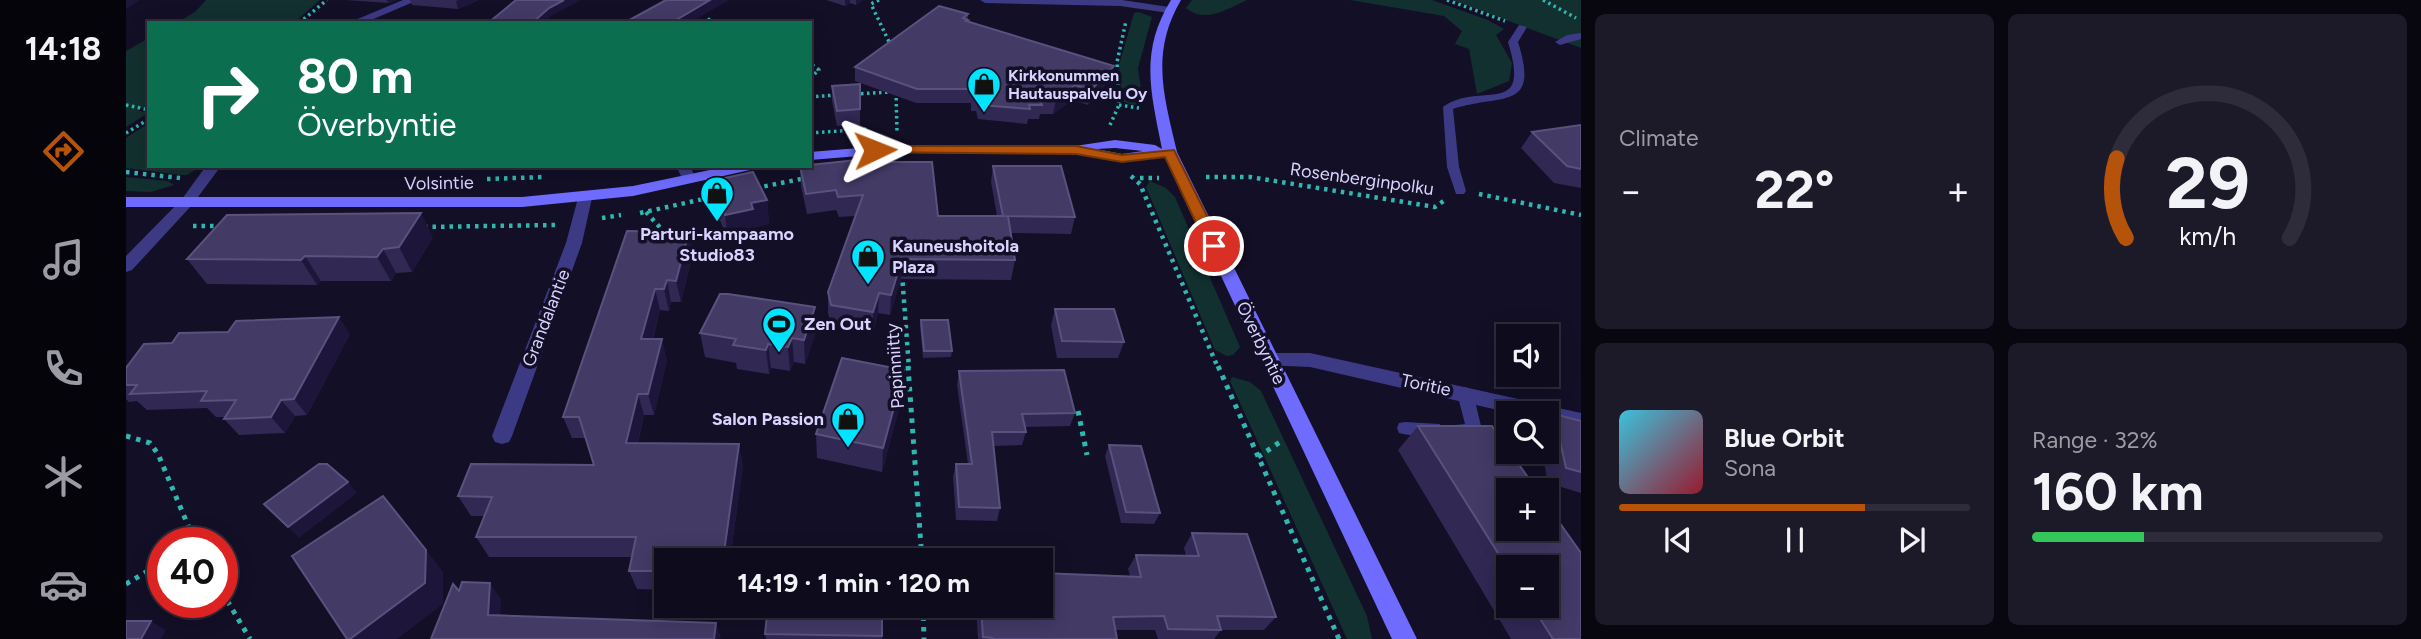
<!DOCTYPE html>
<meta charset="utf-8">
<style>
:root{--surface:#0e0b1c;--page:#1c1929;--text:#f1f3f6;--muted:#9b9ba3;--line:#2e2b3b;--accent:#b45309}
body{margin:0;font-family:Figtree,sans-serif;background:var(--page);color:var(--text);height:100vh;display:flex;flex-direction:column;font-size:26px;white-space:nowrap}
*{box-sizing:border-box;margin:0}
p{font-size:23px;color:var(--muted)}
.icon{flex:none;width:38px;height:38px;fill:none;stroke:currentColor;stroke-width:2;stroke-linecap:round;stroke-linejoin:round}
.map{position:relative;flex:1;overflow:hidden}
.side{display:flex;flex-direction:column;gap:14px;padding:14px;background:#08060f;width:840px}
.side>*{flex:none}
.top-card{position:absolute;left:21px;top:21px;width:665px;height:147px;border-radius:0px;box-shadow:0 4px 18px #0003,0 0 0 2px var(--line);background:#0b6e4f;color:#fff;overflow:hidden}
.buttons{position:absolute;left:1370px;top:324px;display:grid;gap:14px}
.buttons a{display:grid;place-items:center;width:63px;height:63px;border-radius:0px;background:var(--surface);box-shadow:0 4px 18px #0003,0 0 0 2px var(--line);font-size:35px}
.speed{position:absolute;left:21px;top:527px;display:flex;gap:14px;font-size:35px;font-weight:700;text-align:center}
.speed>*{display:grid;place-content:center;width:91px;height:91px;border-radius:50%;background:var(--surface);box-shadow:0 4px 18px #0003,0 0 0 2px var(--line);line-height:1}
.speed .limit{border:10px solid #d22;background:#fff;color:#111}
.pin{position:absolute;display:grid;place-items:center;width:60px;height:60px;color:#fff;margin:-30px;border:4px solid #fff;border-radius:50%;box-shadow:0 2px 7px #0007}
.me{position:absolute;width:77px;margin:-38px;rotate:88deg;stroke-linejoin:round;filter:drop-shadow(0 0 5px #0008)}
.turn{display:flex;align-items:center;gap:24px;height:147px;padding:0 35px;font-size:32px}
.turn .icon{width:91px;height:91px;stroke-width:2.5}
.turn b{display:block;font-size:49px;line-height:60px}
.big{font-size:52px;font-weight:700;line-height:1.1}
.side .tile{flex:1;display:flex;flex-direction:column;justify-content:center;gap:10px;min-width:0;padding:0 24px;border-radius:10px;background:var(--page)}
.side .dial{align-items:center;gap:0}
.dial svg{height:182px;overflow:visible;fill:none;stroke:var(--line);stroke-width:7;stroke-linecap:round;text-anchor:middle}
.dial text{fill:var(--text);stroke:none}
.song{display:flex;align-items:center;gap:21px}
.cover{width:84px;height:84px;border-radius:10px;background:linear-gradient(135deg,hsl(190 70% 55%),hsl(350 70% 35%))}
.played{height:7px;border-radius:4px;background:linear-gradient(90deg,var(--accent) 70%,var(--line) 70%)}
.keys{display:flex;justify-content:space-around;direction:ltr}
.heat{display:flex;justify-content:space-between;align-items:center;font-size:38px;direction:ltr}
.charge{height:10px;border-radius:5px;background:linear-gradient(90deg,#34c759 32%,var(--line) 0)}
.side .tiles{flex:1;display:grid;gap:14px;grid-template-columns:repeat(2,1fr)}
.trip{position:absolute;left:528px;top:548px;width:399px;height:70px;border-radius:0px;background:var(--surface);box-shadow:0 4px 18px #0003,0 0 0 2px var(--line);font-weight:700;line-height:70px;text-align:center}
main{display:flex;flex:1;min-height:0}
.dock{display:flex;flex-direction:column;width:126px;justify-content:space-around;align-items:center;background:#06040b;color:var(--muted)}
.dock .icon{width:49px;height:49px}
.dock .active{color:var(--accent)}
.dock b{font-size:32px;color:var(--text)}
.map>svg:first-child{display:block}
.green{fill:#12302f}
.lines{fill:none;stroke-linecap:round;stroke-linejoin:round}
.path-far2{stroke:#2fb8b0;stroke-width:3.5;stroke-dasharray:2.5 3.5;stroke-linecap:butt}
.path-far1{stroke:#2fb8b0;stroke-width:4.5;stroke-dasharray:3.5 5;stroke-linecap:butt}
.path{stroke:#2fb8b0;stroke-width:5;stroke-dasharray:4.5 6;stroke-linecap:butt}
.lane{fill:#3d3a85;fill-rule:evenodd}
.street{fill:#3d3a85;fill-rule:evenodd}
.secondary{fill:#6f6bff;fill-rule:evenodd}
.wall{fill:#312854;fill-rule:evenodd}
.shaded-wall{fill:#1d163a}
.building{fill:#433a66;stroke:#5a527e;stroke-width:2}
.route{fill:#b45309;stroke:#753606;stroke-width:2}
.labels{text-anchor:middle;dominant-baseline:central;stroke-width:7;stroke-linejoin:round;paint-order:stroke}
.far-poi-label{font-size:16px;font-weight:bold;fill:#d9d4ff;stroke:#130f26;text-anchor:start}
.street-label{font-size:18px;fill:#d9d4ff;stroke:#130f26}
.poi-label{font-size:18px;font-weight:bold;fill:#d9d4ff;stroke:#130f26;text-anchor:start}
</style>
<main>
<nav class="dock">
<b>14:18</b>
<svg class="icon active" aria-label="directions" viewBox="0 0 24 24"><path d="M12 3l9 9-9 9-9-9zM9 14v-3h6M13 9l2 2-2 2"/></svg>
<svg class="icon" aria-label="music" viewBox="0 0 24 24"><path d="M9 18V5l10-2v13"/><circle cx="6" cy="18" r="3"/><circle cx="16" cy="16" r="3"/></svg>
<svg class="icon" aria-label="phone" viewBox="0 0 24 24"><path d="M5 4h4l2 5-3 2q2 4 5 5l2-3 5 2v4C11 20 4 13 5 4z"/></svg>
<svg class="icon" aria-label="climate" viewBox="0 0 24 24"><path d="M12 3v18M4 7l16 10M4 17L20 7"/></svg>
<svg class="icon" aria-label="car" viewBox="0 0 24 24"><path d="M5 17H2v-5l4-1 3-4h7l3 4 3 1v5h-3M9 17h6M6 11h13"/><circle cx="7" cy="17" r="2"/><circle cx="17" cy="17" r="2"/></svg>
</nav>
<div class="map">
<svg width="1455" height="639" viewBox="0 0 1455 639">
<rect width="100%" height="100%" fill="#130f26"/>
<g class="green">
<polygon points="80,0 194,0 168,23 50,23 69,12"/>
<path d="M 1066,0 L 1121,0 C 1101,9 1080,24 1060,8 Z"/>
<polygon points="1224,0 1306,0 1362,20 1378,29 1370,35 1386,63 1383,81 1351,94 1343,49 1329,44 1336,31 1318,16"/>
<polygon points="1327,0 1455,0 1455,48"/>
<polygon points="1013,12 1026,17 1012,68 1017,103 1006,105 996,101 993,65 1008,13"/>
<polygon points="23,38 23,106 11,110 19,112 19,115 0,127 0,51"/>
<polygon points="23,123 23,166 74,167 61,175 55,175 0,168 0,138"/>
<polygon points="0,177 42,181 48,185 25,192 0,191"/>
<polygon points="1024,181 1040,188 1049,197 1114,347 1107,355 1101,356 1089,350 1020,187"/>
<polygon points="1106,377 1124,382 1135,391 1241,616 1246,639 1221,639 1104,381"/>
</g>
<g class="lines">
<g class="path-far2">
<polyline points="753,0 745,4 765,46"/>
<polyline points="1321,0 1379,21"/>
<polyline points="1417,0 1450,18"/>
<polyline points="173,23 201,0"/>
<polyline points="577,23 587,17"/>
<polyline points="684,78 693,70 685,64"/>
<polyline points="770,92 771,132"/>
<polyline points="729,94 765,92"/>
<polyline points="684,97 710,95"/>
<polyline points="0,105 23,110"/>
<polyline points="993,105 1013,108"/>
<polyline points="984,125 993,105 991,62 1000,21"/>
<polyline points="0,133 23,119"/>
<polyline points="684,133 743,129"/>
</g>
<g class="path-far1">
<polyline points="0,172 54,178"/>
<polyline points="1005,176 1014,184 1092,368"/>
<polyline points="1080,177 1124,177 1309,207 1319,200"/>
<polyline points="1014,178 1033,178"/>
<polyline points="361,179 418,177"/>
<polyline points="630,188 680,178"/>
<polyline points="1353,194 1455,215"/>
<polyline points="520,212 539,233"/>
<polyline points="514,213 591,196"/>
<polyline points="476,218 495,215"/>
<polyline points="67,226 97,226"/>
<polyline points="298,227 429,225"/>
<polyline points="561,247 583,257"/>
<polyline points="776,274 783,368"/>
</g>
<g class="path">
<polyline points="782,366 796,560"/>
<polyline points="1092,366 1213,639"/>
<polyline points="952,411 961,455"/>
<polyline points="0,436 24,443 32,454 69,542"/>
<polyline points="1132,457 1157,440"/>
<polyline points="0,584 37,562"/>
<polyline points="96,592 124,639"/>
<polyline points="797,606 798,639"/>
</g>
<g class="lane">
<path d="M 1393,25 L 1401,27 L 1392,42 C 1414,112 1376,93 1327,109 L 1333,167 L 1340,191 L 1338,194 L 1330,194 L 1321,167 L 1317,107 C 1355,80 1406,120 1382,42 Z"/>
<polygon points="1455,33 1455,39 1434,45 1429,42 1441,35"/>
<path d="M 1339,387 L 1344,389 L 1347,393 L 1356,430 L 1354,435 C 1346,437 1337,437 1329,435 L 1327,430 L 1329,425 L 1339,424 L 1331,393 L 1334,389 Z"/>
<path d="M 1279,422 L 1314,424 L 1316,429 L 1314,434 C 1302,437 1285,436 1273,433 L 1271,428 L 1273,423 Z"/>
</g>
<g class="street">
<polygon points="277,0 292,0 238,23 222,23"/>
<polygon points="854,0 996,0 1043,7 1049,10 1043,13 994,6 859,3"/>
<polygon points="80,166 95,166 66,205 6,270 0,272 0,256 56,199"/>
<polygon points="550,166 564,166 570,179 568,182 558,182"/>
<polygon points="459,193 466,198 456,243 386,436 383,442 376,444 369,442 366,436 440,243 452,198"/>
<polygon points="1143,353 1184,353 1455,413 1455,429 1421,421 1421,413 1385,413 1184,367 1137,365 1134,360 1137,355"/>
</g>
<g class="secondary">
<path d="M 1045,0 L 1055,0 C 1024,53 1038,96 1051,152 L 1291,639 L 1266,639 L 1039,157 L 996,162 L 950,154 L 770,153 L 684,160 L 684,152 L 770,145 L 949,146 L 989,140 L 1029,145 L 1036,149 C 1025,93 1013,52 1045,0 ZM 989,148 L 1017,151 L 996,154 L 970,149 Z"/>
<polygon points="603,166 631,166 624,170 507,196 396,207 0,207 0,197 396,197 507,186"/>
</g>
</g>
<g class="wall">
<polygon points="219,0 270,0 262,3"/>
<polygon points="284,0 353,0 332,9 286,5"/>
<polygon points="700,0 737,0 730,5 724,3 719,6"/>
<polygon points="842,14 842,22 988,66 984,80 962,105 946,100 927,114 914,114 913,119 902,119 901,124 852,119 850,111 845,111 845,103 790,103 729,81 729,67"/>
<polygon points="706,86 734,109 734,125 711,126 706,101"/>
<polygon points="1455,125 1455,188 1428,183 1395,148 1406,132"/>
<polygon points="752,162 812,216 871,216 865,182 867,166 949,217 945,234 885,233 889,260 885,280 775,279 764,315 752,313 747,332 705,325 702,313 702,292 729,216 713,217 710,210 681,214 675,186 674,166"/>
<polygon points="585,181 641,200 643,224 630,227 630,233 602,240 588,205"/>
<polygon points="501,231 567,253 555,302 545,302 543,311 534,310 527,339 541,360 528,415 518,415 512,443 617,465 604,560 541,560 541,590 511,589 503,571 506,557 363,557 350,537 358,516 345,516 332,496 468,465 460,438 446,438 437,417"/>
<polygon points="307,237 286,272 270,273 265,281 195,281 191,285 81,284 61,259"/>
<polygon points="929,309 998,342 992,358 931,358 925,325"/>
<polygon points="795,320 826,351 825,357 797,358 794,326"/>
<polygon points="690,332 679,364 668,362 664,371 645,368 643,374 611,369 610,363 579,357 574,333"/>
<polygon points="224,334 181,415 169,416 159,433 113,435 98,419 99,417 90,417 81,408 21,410 11,401 3,402 0,399 0,368"/>
<polygon points="833,371 949,413 944,426 899,427 900,432 896,445 867,446 874,508 871,521 830,520 827,477 830,464 842,464 831,385"/>
<polygon points="777,394 756,472 691,458 690,434"/>
<polygon points="1428,414 1455,421 1455,493 1422,483 1416,452 1421,452 1421,421"/>
<path d="M 1292,426 L 1455,639 L 1385,639 L 1272,450 ZM 1382,567 L 1421,606 L 1382,606 Z"/>
<polygon points="983,445 1034,513 1028,524 995,523 979,456"/>
<polygon points="1066,533 1150,617 1138,630 1095,630 1088,639 1032,639 1029,630 989,630 991,639 852,639 850,606 915,606 915,573 1004,576 1002,569 1010,555 1060,556 1058,548"/>
<polygon points="756,606 756,639 640,639 639,634"/>
</g>
<g class="shaded-wall">
<polygon points="0,0 14,0 0,9"/>
<polygon points="261,0 270,0 262,3"/>
<polygon points="333,0 353,0 332,9 330,1"/>
<polygon points="438,0 455,0 425,16 417,23 406,23 423,8"/>
<polygon points="584,0 603,0 564,23 545,23"/>
<polygon points="719,0 724,0 724,3 719,6"/>
<polygon points="730,0 737,0 730,5"/>
<polygon points="988,66 984,80 962,105 965,90"/>
<polygon points="949,85 946,100 927,114 930,100"/>
<polygon points="641,200 643,224 630,227 630,233 602,240 599,215 625,203"/>
<polygon points="295,213 307,237 286,272 273,247"/>
<polygon points="563,232 567,253 555,302 550,281"/>
<polygon points="257,249 270,273 265,281 251,257"/>
<polygon points="179,256 195,281 191,285 175,260"/>
<polygon points="776,259 775,279 764,315 765,295"/>
<polygon points="541,280 545,302 543,311 538,289"/>
<polygon points="529,289 534,310 521,360 515,339"/>
<polygon points="753,293 752,313 747,332 747,312"/>
<polygon points="689,307 690,332 679,364 678,340"/>
<polygon points="213,317 224,334 181,415 168,399"/>
<polygon points="666,338 668,362 664,371 662,347"/>
<polygon points="536,339 541,360 528,415 522,394"/>
<polygon points="642,344 645,368 643,374 640,350"/>
<polygon points="778,370 777,394 756,472 757,448"/>
<polygon points="512,394 518,415 507,463 500,443"/>
<polygon points="155,400 169,416 159,433 145,417"/>
<polygon points="613,444 617,465 604,560 597,560"/>
<polygon points="222,482 231,493 173,538 162,527"/>
<polygon points="300,550 317,572 317,604 271,639 224,639"/>
<polygon points="364,583 375,599 374,630 362,615"/>
<polygon points="25,621 40,630 35,639 15,639"/>
<polygon points="590,623 595,638 594,639 588,639"/>
</g>
<g class="building">
<polygon points="390,0 438,0 423,8 406,23 362,23"/>
<polygon points="540,0 584,0 545,23 498,23"/>
<polygon points="813,6 842,14 837,18 842,20 840,21 988,66 965,90 949,85 930,100 914,100 916,105 903,105 904,109 854,105 852,97 847,96 847,89 791,89 729,67"/>
<polygon points="734,84 734,109 711,111 706,86"/>
<polygon points="1455,125 1455,169 1441,166 1406,132"/>
<polygon points="750,158 752,162 806,162 812,216 882,216 889,260 776,259 765,295 753,293 747,312 705,305 702,292 737,195 712,197 710,190 680,194 674,166 684,166 684,165"/>
<polygon points="867,166 935,166 949,217 877,216"/>
<polygon points="627,172 641,200 625,203 627,209 599,215 585,181"/>
<polygon points="295,213 273,247 257,249 251,257 179,256 175,260 61,259 101,215"/>
<polygon points="501,231 563,232 550,281 541,280 538,289 529,289 515,339 536,339 522,394 512,394 500,443 613,444 597,560 541,560 541,571 503,571 510,537 350,537 366,497 332,496 345,464 468,465 453,417 437,417"/>
<polygon points="594,294 602,294 689,307 678,340 666,338 662,347 642,344 640,350 607,345 610,339 574,333"/>
<polygon points="929,309 988,309 998,342 936,341"/>
<polygon points="213,317 168,399 155,400 145,417 98,419 110,400 75,401 81,391 4,394 11,385 0,385 0,368 18,344 46,343 53,333 102,332 110,321"/>
<polygon points="795,320 822,320 826,351 798,351"/>
<polygon points="716,358 778,370 757,448 690,434"/>
<polygon points="938,370 949,413 896,414 900,432 866,432 874,508 833,507 830,464 846,464 833,371"/>
<polygon points="1428,414 1455,421 1455,472 1440,468"/>
<polygon points="1292,426 1366,426 1382,450 1382,452 1384,452 1411,490 1382,490 1382,528 1421,528 1421,505 1455,553 1455,639 1427,639 1406,606 1421,606 1421,567 1382,567 1382,569"/>
<polygon points="983,445 1015,446 1034,513 1000,512"/>
<polygon points="193,464 201,464 222,482 162,527 138,504"/>
<polygon points="257,496 300,550 299,583 224,639 221,639 166,556"/>
<polygon points="1066,533 1121,534 1150,617 1091,616 1095,630 1042,629 1038,616 987,617 991,639 866,639 866,638 857,637 855,606 915,606 915,571 915,573 1015,577 1010,555 1073,556"/>
<polygon points="851,554 914,556 914,560 851,560"/>
<polygon points="336,582 364,583 362,615 590,623 588,639 305,639 327,584 333,591"/>
<polygon points="642,606 756,606 756,636 639,634"/>
<polygon points="0,621 25,621 15,639 0,639"/>
</g>
<polygon class="route" points="749,146 950,146 996,155 1048,150 1096,246 1088,251 1081,246 1039,157 996,162 950,154 745,152 745,147"/>
<defs>
<g id="shop-pin" transform="scale(1.75)"><path d="M0 17L-7.5 6A9.5 9.5 0 1 1 7.5 6Z" fill="#00e5ff" stroke="#130f26"/><path d="M-5-2.5h2.3a2.7 3.5 0 0 1 5.4 0H5L5.5 6h-11ZM-1.5-2.5h3a1.5 2.3 0 0 0-3 0Z" fill="#111"/></g>
<g id="stadium-pin" transform="scale(1.75)"><path d="M0 17L-7.5 6A9.5 9.5 0 1 1 7.5 6Z" fill="#00e5ff" stroke="#130f26"/><path d="M0-5a6.5 5 0 1 0 0 10a6.5 5 0 1 0 0-10ZM-3.5-1.8h7v3.6h-7Z" fill="#111"/></g>
</defs>
<g fill-rule="evenodd">
<use href="#shop-pin" x="858" y="84"/>
<use href="#shop-pin" x="591" y="193"/>
<use href="#shop-pin" x="742" y="256"/>
<use href="#stadium-pin" x="653" y="324"/>
<use href="#shop-pin" x="722" y="419"/>
</g>
<g class="labels">
<g class="far-poi-label">
<text x="882" y="75">Kirkkonummen<tspan x="882" dy="18">Hautauspalvelu Oy</tspan></text>
</g>
<g class="street-label">
<text transform="translate(1236 179) rotate(8)">Rosenberginpolku</text>
<text transform="translate(313 183) rotate(-1)">Volsintie</text>
<text transform="translate(420 318) rotate(-69)">Grandalantie</text>
<text transform="translate(1135 343) rotate(64)">Överbyntie</text>
<text transform="translate(769 366) rotate(-94)">Papinniitty</text>
<text transform="translate(1300 385) rotate(12)">Toritie</text>
</g>
<g class="poi-label">
<text x="591" y="234" text-anchor="middle">Parturi-kampaamo<tspan x="591" dy="21">Studio83</tspan></text>
<text x="766" y="246">Kauneushoitola<tspan x="766" dy="21">Plaza</tspan></text>
<text x="678" y="324">Zen Out</text>
<text x="698" y="419" text-anchor="end">Salon Passion</text>
</g>
</g>
</svg>
<div class="buttons">
<a><svg class="icon" aria-label="sound" viewBox="0 0 24 24"><path d="M4 9h4l5-4v14l-5-4H4zM17 9q2 3 0 6"/></svg></a>
<a><svg class="icon" aria-label="search" viewBox="0 0 24 24"><circle cx="10" cy="10" r="6"/><path d="M15 15l6 6"/></svg></a>
<a>+</a>
<a>−</a>
</div>
<div class="speed"><div class="limit">40</div></div>
<div class="pin" style="left:1088px;top:246px;background:#d93025"><svg class="icon" aria-label="arrive" viewBox="0 0 24 24"><path d="M6 21V4h12l-3 4 3 4H6"/></svg></div>
<svg class="me" style="left:749px;top:150px" viewBox="-20 -20 40 40"><path d="M0-17L14 15 0 8-14 15z" fill="#b45309" stroke="#fff" stroke-width="4"/></svg>
<div class="trip">14:19 · 1 min · 120 m</div>
<div class="top-card">
<div class="turn"><svg class="icon" aria-label="right" viewBox="0 0 24 24"><path d="M7 20v-9h11M14 6l5 5-5 5"/></svg><div><b>80 m</b>Överbyntie</div></div>
</div>
</div>
<section class="side">
<div class="tiles">
<div class="tile"><p>Climate</p>
<div class="heat"><a>−</a><b class="big">22°</b><a>+</a></div>
</div>
<div class="tile dial"><svg viewBox="0 0 100 80">
<path d="M14 69A42 42 0 1 1 86 69"/>
<path d="M14 69A42 42 0 0 1 10 34" stroke="#b45309"/>
<text x="50" y="56" font-size="32" font-weight="700">29</text>
<text x="50" y="72" font-size="11">km/h</text>
</svg></div>
<div class="tile">
<div class="song"><i class="cover"></i><div><b>Blue Orbit</b><p>Sona</p></div></div>
<div class="played"></div>
<div class="keys"><svg class="icon" aria-label="previous" viewBox="0 0 24 24"><path d="M18 5L8 12l10 7zM5 5v14"/></svg><svg class="icon" aria-label="pause" viewBox="0 0 24 24"><path d="M8 5v14M16 5v14"/></svg><svg class="icon" aria-label="next" viewBox="0 0 24 24"><path d="M6 5l10 7-10 7zM19 5v14"/></svg></div>
</div>
<div class="tile"><p>Range · 32%</p><b class="big">160 km</b><div class="charge"></div></div>
</div>
</section>
</main>
